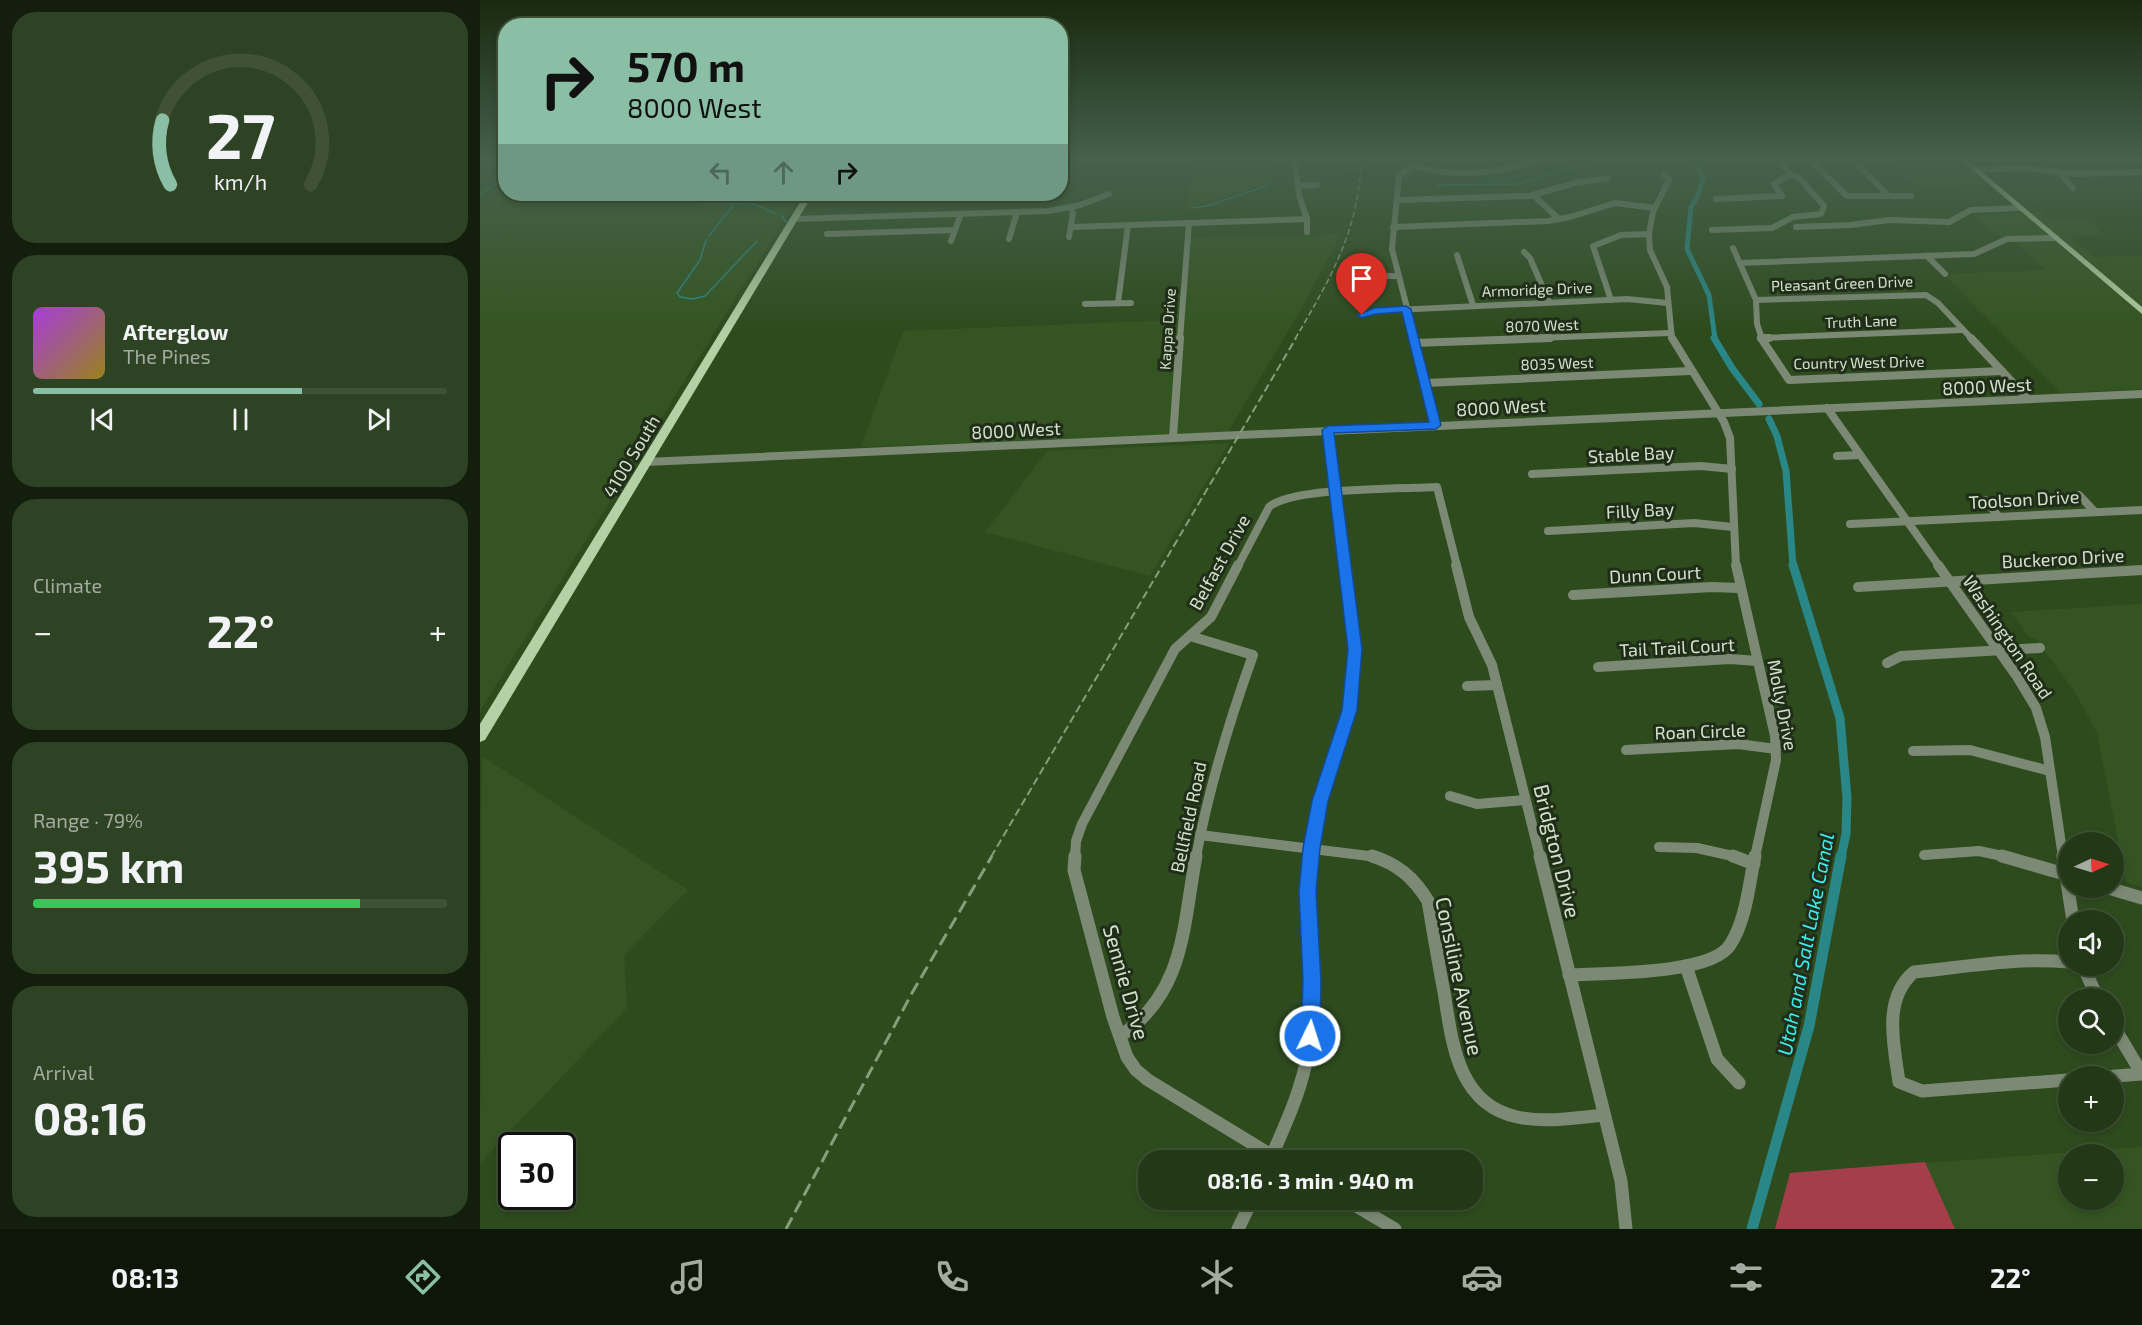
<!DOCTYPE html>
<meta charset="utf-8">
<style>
:root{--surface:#223816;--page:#2e4323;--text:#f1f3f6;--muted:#a2aca1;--line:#3f5235;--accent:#8abfa5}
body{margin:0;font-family:"Exo 2",sans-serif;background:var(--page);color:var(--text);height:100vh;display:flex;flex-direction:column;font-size:22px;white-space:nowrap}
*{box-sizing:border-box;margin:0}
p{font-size:20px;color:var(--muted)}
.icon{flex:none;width:33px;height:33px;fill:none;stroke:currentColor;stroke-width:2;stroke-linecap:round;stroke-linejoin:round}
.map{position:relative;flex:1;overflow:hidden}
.panel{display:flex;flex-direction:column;gap:12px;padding:12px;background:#131f0c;width:480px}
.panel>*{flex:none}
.guide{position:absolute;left:18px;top:18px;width:570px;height:183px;border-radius:24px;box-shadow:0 3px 9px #0003,0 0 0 2px var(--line);background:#8abfa5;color:#111;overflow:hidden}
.needle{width:39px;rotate:86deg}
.buttons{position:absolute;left:1578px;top:832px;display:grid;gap:12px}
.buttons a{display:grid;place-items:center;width:66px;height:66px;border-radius:50%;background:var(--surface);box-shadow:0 3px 9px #0003,0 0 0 2px var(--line);font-size:30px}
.speed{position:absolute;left:18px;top:1132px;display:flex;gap:12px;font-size:30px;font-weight:700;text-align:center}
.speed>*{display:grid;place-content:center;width:78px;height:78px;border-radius:50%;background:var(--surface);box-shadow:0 3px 9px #0003,0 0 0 2px var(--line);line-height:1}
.speed .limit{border:3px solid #111;border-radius:9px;background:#fff;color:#111}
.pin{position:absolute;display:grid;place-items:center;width:51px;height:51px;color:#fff;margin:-62px -26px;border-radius:50% 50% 50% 0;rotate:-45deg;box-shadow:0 0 6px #0007}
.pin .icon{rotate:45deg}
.me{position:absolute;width:66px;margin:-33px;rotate:4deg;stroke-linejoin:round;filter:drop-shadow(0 0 4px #0008)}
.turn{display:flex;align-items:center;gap:21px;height:126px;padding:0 30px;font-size:27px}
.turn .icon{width:78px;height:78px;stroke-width:2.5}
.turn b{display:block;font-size:42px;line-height:51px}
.lanes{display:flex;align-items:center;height:57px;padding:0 30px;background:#0003;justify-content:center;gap:30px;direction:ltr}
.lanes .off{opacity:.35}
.big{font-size:45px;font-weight:700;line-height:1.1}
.panel .widget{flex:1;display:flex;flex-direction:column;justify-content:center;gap:9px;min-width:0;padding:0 21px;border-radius:24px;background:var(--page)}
.panel .dial{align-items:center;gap:0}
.dial svg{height:156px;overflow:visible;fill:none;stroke:var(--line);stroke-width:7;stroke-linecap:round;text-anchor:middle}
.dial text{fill:var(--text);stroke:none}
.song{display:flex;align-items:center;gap:18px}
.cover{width:72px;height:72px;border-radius:9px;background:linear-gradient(135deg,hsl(280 70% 55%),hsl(50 70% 35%))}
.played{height:6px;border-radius:3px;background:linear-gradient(90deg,var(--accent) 65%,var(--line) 65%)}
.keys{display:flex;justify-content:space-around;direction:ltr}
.heat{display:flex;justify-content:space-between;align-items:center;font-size:33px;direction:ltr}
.charge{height:9px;border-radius:4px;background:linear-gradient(90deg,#34c759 79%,var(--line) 0)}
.trip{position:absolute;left:658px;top:1150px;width:345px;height:60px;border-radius:24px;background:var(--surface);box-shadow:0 3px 9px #0003,0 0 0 2px var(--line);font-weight:700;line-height:60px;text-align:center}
.tabs{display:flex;height:96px;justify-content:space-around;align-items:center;background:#0e1609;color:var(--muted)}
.tabs .icon{width:42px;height:42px}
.tabs .current{color:var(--accent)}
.tabs b{font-size:27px;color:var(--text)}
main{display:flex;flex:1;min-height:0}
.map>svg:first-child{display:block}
.built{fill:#345521;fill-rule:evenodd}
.green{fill:#a43e4b}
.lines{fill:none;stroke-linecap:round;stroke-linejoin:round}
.stream{stroke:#298788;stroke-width:1.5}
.canal-far3{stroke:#298788;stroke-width:5}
.canal-far2{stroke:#298788;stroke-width:7}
.canal-far1{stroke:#298788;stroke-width:9}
.canal{stroke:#298788;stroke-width:11}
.minor-far3{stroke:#7c8a75;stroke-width:6}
.minor-far2{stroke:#7c8a75;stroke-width:8}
.minor-far1{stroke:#7c8a75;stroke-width:10}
.minor{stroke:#7c8a75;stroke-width:13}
.major{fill:#b4d1a6;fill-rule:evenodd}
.rail-far2{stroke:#879e7b;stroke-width:1.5;stroke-dasharray:6 3;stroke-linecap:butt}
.rail-far1{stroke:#879e7b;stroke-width:2;stroke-dasharray:8 4;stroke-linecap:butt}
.rail{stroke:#879e7b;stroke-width:3;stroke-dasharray:13 6;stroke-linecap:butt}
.route{fill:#1a73e8;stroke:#114b97;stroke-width:1.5}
.labels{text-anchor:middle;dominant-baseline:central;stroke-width:6;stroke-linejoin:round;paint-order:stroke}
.far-street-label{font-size:15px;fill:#d2e3ca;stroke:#202d19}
.street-label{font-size:18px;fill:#d2e3ca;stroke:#202d19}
.water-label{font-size:20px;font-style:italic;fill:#3aeff0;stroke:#202d19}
.near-street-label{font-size:21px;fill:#d2e3ca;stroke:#202d19}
</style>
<main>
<section class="panel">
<div class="widget dial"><svg viewBox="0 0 100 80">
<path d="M14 69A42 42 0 1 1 86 69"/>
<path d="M14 69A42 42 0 0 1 10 36" stroke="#8abfa5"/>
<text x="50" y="56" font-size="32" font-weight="700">27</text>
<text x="50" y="72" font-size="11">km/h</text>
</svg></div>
<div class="widget">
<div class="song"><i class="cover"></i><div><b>Afterglow</b><p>The Pines</p></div></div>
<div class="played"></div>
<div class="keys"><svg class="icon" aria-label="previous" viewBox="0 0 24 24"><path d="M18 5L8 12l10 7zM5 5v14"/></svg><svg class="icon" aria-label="pause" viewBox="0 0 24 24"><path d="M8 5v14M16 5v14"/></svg><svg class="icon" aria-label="next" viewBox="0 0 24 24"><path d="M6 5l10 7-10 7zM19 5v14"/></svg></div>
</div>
<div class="widget"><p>Climate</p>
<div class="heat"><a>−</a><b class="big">22°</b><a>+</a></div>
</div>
<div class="widget"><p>Range · 79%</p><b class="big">395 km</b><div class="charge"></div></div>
<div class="widget"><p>Arrival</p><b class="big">08:16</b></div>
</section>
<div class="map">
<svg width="1662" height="1229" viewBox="0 0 1662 1229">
<rect width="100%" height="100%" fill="#2e4b1e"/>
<g class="built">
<polygon points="0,161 25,161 26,194 320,194 0,711"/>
<polygon points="711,161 791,161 792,182 708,208"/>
<polygon points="1406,161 1480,161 1508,184 1442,187 1426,180"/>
<polygon points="1561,211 1571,220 1607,220 1625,235 1589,237 1614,257 1662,256 1662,389 1580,393 1464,274 1566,270 1528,236 1517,237 1493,215"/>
<polygon points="861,234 819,313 748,432 381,447 423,331 695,320 710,238"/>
<polygon points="749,443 670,576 505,532 567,451"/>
<polygon points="1662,604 1662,887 1646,882 1617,733 1595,692 1554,637 1550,638 1531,612"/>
<polygon points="2,756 208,890 144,955 147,1008 0,1163"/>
<path d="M 1662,1147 L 1662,1229 L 1295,1229 L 1310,1173 ZM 1588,1155 L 1634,1155 L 1634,1200 L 1588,1200 Z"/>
</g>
<polygon class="green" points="1445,1162 1475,1229 1295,1229 1310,1173"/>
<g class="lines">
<g class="stream">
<polyline points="868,170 876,170"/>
<polyline points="957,185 1037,184 1093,168 1134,161"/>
<polyline points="0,194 26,176"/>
<polyline points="185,194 219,203 274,204 296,214"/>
<polyline points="711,208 727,206 789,185"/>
<polyline points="301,215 306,222"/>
<polyline points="229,236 255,203"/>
<polyline points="226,240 220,260 197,293 200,297 213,299 225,296 277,241"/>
</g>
<polyline class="canal-far3" points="1214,161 1223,178 1218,195 1211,207 1207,249 1229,295 1235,339"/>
<g class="canal-far2">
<polyline points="1234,338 1252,368 1279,404"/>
<polyline points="1289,419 1297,436 1306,471 1313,566"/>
</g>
<polyline class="canal-far1" points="1313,565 1360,718 1367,798 1366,834 1361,857"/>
<polyline class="canal" points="1272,1229 1329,1026 1361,856"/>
<g class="minor-far3">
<polyline points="815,161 819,195 827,219 827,232"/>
<polyline points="1300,161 1310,174"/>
<polyline points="1331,161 1367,196 1431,196"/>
<polyline points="1374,161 1409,196"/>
<path d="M 932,165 C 973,179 1015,173 1056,161"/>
<polyline points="1495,170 1544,168 1597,174 1662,172"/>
<polyline points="1580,173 1593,188"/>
<polyline points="1184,174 1189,180 1173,212 1169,234 1170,250 1187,287 1192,339"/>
<polyline points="818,186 837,185"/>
<polyline points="1053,195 1079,219"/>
<polyline points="1236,199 1302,196 1294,184 1310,174"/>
<polyline points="917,200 1049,196 1095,183 1128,178"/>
<polyline points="314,219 569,211 600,205 629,194"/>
<polyline points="591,227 827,219"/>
<polyline points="913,227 1068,221 1090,217 1135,203 1175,208"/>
<polyline points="1316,227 1370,225 1410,220 1469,222 1491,210 1539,208"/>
<polyline points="1232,230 1292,228 1313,217 1341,214 1344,206 1319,178 1310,174"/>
<polyline points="347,234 475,230"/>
<polyline points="589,237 593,213 591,208"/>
<polyline points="529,239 537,212"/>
<polyline points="471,241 481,214"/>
<polyline points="1253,248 1276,300 1277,324 1282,339"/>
<polyline points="1044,252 1050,258 1069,302"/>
<polyline points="977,255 993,305"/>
<polyline points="1447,256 1465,274"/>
<polyline points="1260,263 1494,254 1527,239 1575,238"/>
<polyline points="902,276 918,276"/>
<polyline points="1131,300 1113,246 1141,235 1169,234"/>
<polyline points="1276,300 1446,295 1458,303 1492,339"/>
<polyline points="638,303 648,225"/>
<polyline points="605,304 651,303"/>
<polyline points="882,315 894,311 1147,299 1188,303"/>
<polyline points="1281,338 1483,330"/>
<polyline points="700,339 709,223"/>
<polyline points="935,339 912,249 919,176 939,161"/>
<polyline points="1032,339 1190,333"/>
</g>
<g class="minor-far2">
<polyline points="934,338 956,425"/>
<polyline points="1192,338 1244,422 1250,438 1256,566"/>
<polyline points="1281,338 1309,380 1522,371"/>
<polyline points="1281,338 1289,338"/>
<polyline points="1491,338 1548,399"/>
<polyline points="935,343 1070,338"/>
<polyline points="945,383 1210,371"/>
<polyline points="1347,408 1459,566"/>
<polyline points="848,430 866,566"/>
<polyline points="693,437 700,338"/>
<polyline points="1357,456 1380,455"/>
<polyline points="166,462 1662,394"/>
<polyline points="1052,474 1221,466 1252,469"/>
<polyline points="1599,495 1615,512"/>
<polyline points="1505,500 1519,517"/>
<polyline points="1370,524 1662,510"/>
<polyline points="1068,531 1214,523 1253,527"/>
<path d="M 758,566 L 789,507 C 812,487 922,489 957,487 L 977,566"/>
</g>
<g class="minor-far1">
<polyline points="976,565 989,617 1012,665 1060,857"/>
<polyline points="1256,565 1295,736 1296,760 1275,857"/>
<polyline points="1458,565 1536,675 1556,708 1565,737 1583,857"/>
<polyline points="1378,587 1662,570"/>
<polyline points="1093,595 1232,587 1259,588"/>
<path d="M 710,636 L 773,655 C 749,722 729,787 716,857"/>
<polyline points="1407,663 1421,656 1560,648"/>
<polyline points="1118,667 1250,659 1277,661"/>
<polyline points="987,686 1017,685"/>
<polyline points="1146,750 1258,744 1296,749"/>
<polyline points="1433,751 1490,750 1570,771"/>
<polyline points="970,796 997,804 1045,800"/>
<polyline points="720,835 897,857"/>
<polyline points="1179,847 1217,848 1257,857"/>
<polyline points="1444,855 1499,851 1527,857"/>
<polyline points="595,857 596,841 602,824 695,649 731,617 758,565"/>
<path d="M 830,857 C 835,806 857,760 869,711 C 880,663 872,613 865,565"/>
</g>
<g class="minor">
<polyline points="595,856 594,870 633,1017 647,1057 656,1070 668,1080 801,1161"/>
<path d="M 892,856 C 918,864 934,878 948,901 C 953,931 958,961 964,992 C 972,1041 977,1104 1037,1117 C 1065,1123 1096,1118 1124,1115"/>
<polyline points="1060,856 1141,1181 1146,1229"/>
<polyline points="1253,856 1274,864"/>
<polyline points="1522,856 1588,875"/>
<polyline points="1583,856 1593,921"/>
<polyline points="1628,888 1662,898"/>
<path d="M 1588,962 C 1537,957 1485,967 1434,972 C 1402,999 1414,1045 1419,1082 L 1442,1091 L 1588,1080"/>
<polyline points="1206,966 1237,1059 1259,1083"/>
<polyline points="1603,966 1618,999"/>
<path d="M 1089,975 C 1123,973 1231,975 1250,945 C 1266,921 1269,884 1275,856"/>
<path d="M 640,1036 C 705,993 703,926 716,856"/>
<polyline points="1623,1077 1662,1074 1634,1027"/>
<path d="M 790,1160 C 805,1125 822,1090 828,1052 C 838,988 824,921 830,856"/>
<polyline points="866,1200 915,1229"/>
<polyline points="758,1229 772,1200"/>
</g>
<g class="major">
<polygon points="1482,161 1489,161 1662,307 1662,314"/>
<polygon points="325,194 333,194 5,740 0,742 0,724"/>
</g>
<path class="rail-far2" d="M 815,339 C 849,281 879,231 881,161"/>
<polyline class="rail-far1" points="511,857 816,338"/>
<polyline class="rail" points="306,1229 432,993 512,856"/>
</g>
<linearGradient id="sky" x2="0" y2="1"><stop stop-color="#192910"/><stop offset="0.48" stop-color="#46614c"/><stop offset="1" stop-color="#46614c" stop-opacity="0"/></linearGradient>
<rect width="1662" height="333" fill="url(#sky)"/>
<polygon class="route" points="926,306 931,309 961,425 956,429 854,433 882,649 877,710 848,801 840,848 836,891 841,981 840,1036 837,1042 830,1045 824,1042 821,1036 823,981 819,891 823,848 832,801 862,710 868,649 842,430 848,426 949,422 922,312 895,314 882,318 877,315 894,308"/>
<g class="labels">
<g class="far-street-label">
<text transform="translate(1362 283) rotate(-2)">Pleasant Green Drive</text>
<text transform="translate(1057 289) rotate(-2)">Armoridge Drive</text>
<text transform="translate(1381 321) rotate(-2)">Truth Lane</text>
<text transform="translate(1062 325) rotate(-2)">8070 West</text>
<text transform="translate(687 329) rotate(-86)">Kappa Drive</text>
<text transform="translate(1379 362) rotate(-1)">Country West Drive</text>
<text transform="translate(1077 363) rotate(-2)">8035 West</text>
</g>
<g class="street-label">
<text transform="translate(1507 386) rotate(-3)">8000 West</text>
<text transform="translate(1021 407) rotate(-3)">8000 West</text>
<text transform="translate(536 430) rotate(-3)">8000 West</text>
<text transform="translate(1151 454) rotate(-3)">Stable Bay</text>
<text transform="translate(151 456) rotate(-59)">4100 South</text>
<text transform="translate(1544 499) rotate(-3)">Toolson Drive</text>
<text transform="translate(1160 510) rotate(-3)">Filly Bay</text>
<text transform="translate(1583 558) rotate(-3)">Buckeroo Drive</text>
<text transform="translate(739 562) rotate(-61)">Belfast Drive</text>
<text transform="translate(1175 574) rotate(-3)">Dunn Court</text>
<text transform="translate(1528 637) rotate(56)">Washington Road</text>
<text transform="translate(1197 647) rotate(-3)">Tail Trail Court</text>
<text transform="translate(1303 705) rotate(79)">Molly Drive</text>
<text transform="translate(1220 731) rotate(-2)">Roan Circle</text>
<text transform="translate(708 817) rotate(-78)">Bellfield Road</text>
</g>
<g class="water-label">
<text transform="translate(1325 944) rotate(-79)">Utah and Salt Lake Canal</text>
</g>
<g class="near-street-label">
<text transform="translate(1078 851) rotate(76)">Bridgton Drive</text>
<text transform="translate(980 976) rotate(78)">Consiline Avenue</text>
<text transform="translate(647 982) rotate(74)">Sennie Drive</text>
</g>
</g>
</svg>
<div class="buttons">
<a><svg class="needle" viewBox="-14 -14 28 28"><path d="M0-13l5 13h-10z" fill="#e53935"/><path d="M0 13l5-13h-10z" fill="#a2aca1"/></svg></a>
<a><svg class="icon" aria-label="sound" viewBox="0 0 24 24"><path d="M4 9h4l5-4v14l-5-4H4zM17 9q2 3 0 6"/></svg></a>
<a><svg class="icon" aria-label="search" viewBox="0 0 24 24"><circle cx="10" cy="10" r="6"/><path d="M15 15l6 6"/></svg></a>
<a>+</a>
<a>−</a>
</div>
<div class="speed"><div class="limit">30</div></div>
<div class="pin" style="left:882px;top:315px;background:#d93025"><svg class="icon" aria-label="arrive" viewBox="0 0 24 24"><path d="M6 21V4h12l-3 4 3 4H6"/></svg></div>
<svg class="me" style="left:830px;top:1036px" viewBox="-20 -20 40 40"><circle r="17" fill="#1a73e8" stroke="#fff" stroke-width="3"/><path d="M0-11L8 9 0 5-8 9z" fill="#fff"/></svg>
<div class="trip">08:16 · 3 min · 940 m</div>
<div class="guide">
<div class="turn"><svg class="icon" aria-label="right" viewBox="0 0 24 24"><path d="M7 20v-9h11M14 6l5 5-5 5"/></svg><div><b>570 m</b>8000 West</div></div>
<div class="lanes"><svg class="icon off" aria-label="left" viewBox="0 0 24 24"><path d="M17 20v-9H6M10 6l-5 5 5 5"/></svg><svg class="icon off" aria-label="ahead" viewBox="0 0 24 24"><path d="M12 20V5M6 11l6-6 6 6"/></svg><svg class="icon" aria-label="right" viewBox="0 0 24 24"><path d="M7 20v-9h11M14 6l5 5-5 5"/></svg></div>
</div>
</div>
</main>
<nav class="tabs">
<b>08:13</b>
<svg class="icon current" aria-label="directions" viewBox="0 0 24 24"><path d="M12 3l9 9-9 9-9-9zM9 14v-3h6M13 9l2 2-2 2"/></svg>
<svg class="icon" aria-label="music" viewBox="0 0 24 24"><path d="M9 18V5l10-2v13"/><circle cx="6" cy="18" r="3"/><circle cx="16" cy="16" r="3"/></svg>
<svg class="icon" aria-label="phone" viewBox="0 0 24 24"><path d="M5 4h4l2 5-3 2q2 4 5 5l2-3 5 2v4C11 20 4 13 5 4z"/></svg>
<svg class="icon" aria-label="climate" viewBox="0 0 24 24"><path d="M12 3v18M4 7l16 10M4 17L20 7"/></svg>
<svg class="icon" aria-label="car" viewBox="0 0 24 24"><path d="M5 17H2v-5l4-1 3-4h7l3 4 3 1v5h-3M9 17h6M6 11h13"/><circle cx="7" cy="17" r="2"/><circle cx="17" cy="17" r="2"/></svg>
<svg class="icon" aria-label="filters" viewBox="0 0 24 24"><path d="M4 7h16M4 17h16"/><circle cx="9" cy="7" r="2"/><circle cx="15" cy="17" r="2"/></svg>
<b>22°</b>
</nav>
